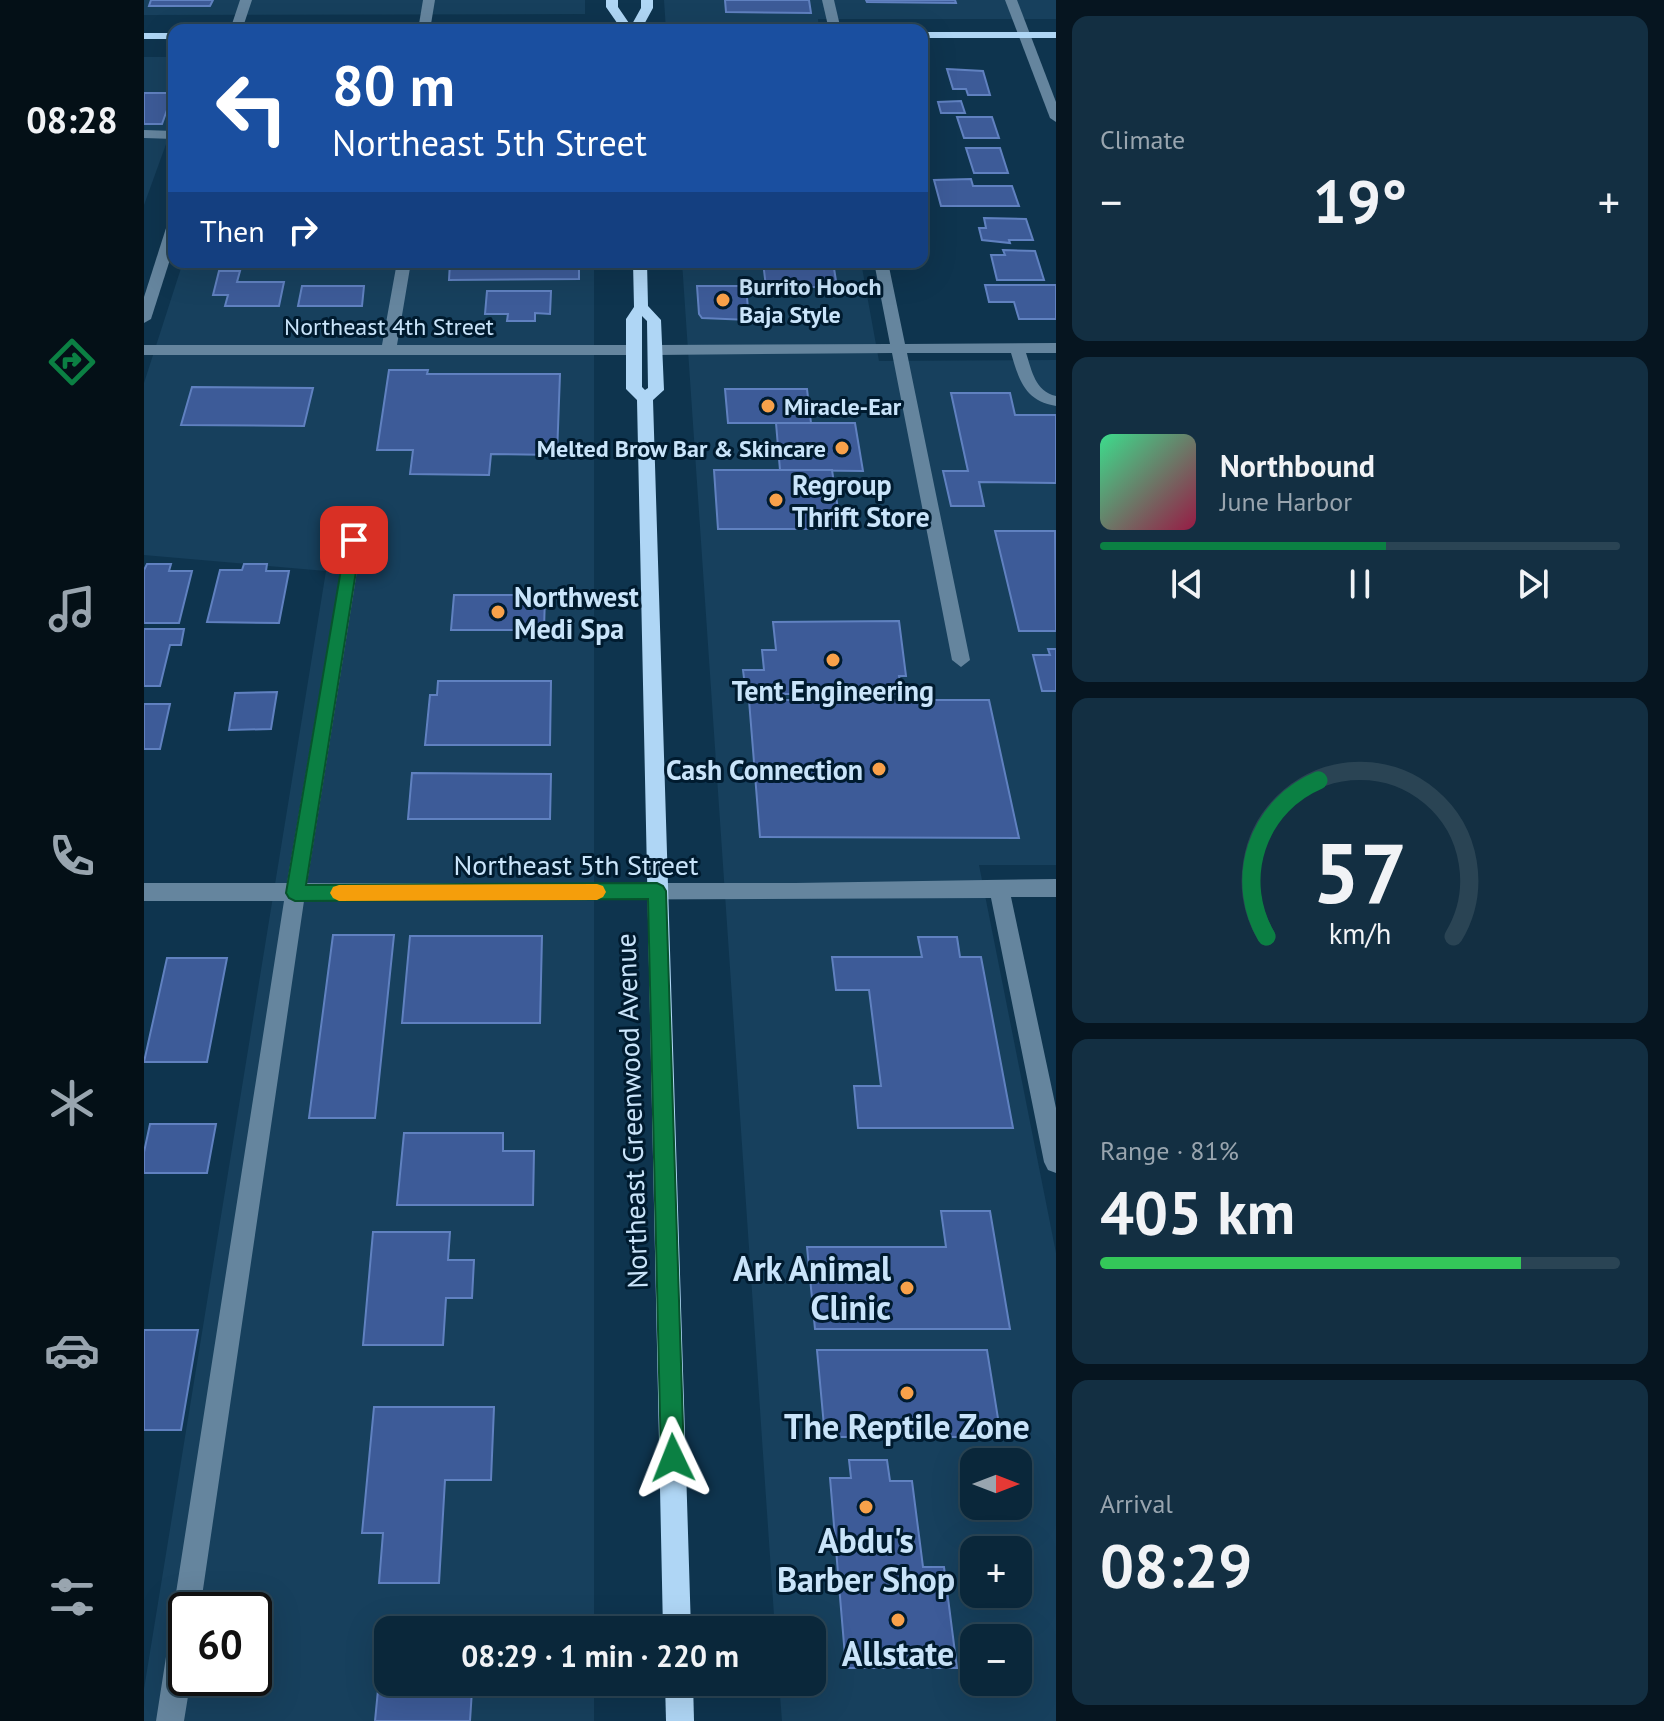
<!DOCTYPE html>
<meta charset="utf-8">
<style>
:root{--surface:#0a273a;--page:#132f42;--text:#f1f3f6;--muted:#99a5af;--line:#2a4454;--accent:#0b8043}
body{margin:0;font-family:"PT Sans",sans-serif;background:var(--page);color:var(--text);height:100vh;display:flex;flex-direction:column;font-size:30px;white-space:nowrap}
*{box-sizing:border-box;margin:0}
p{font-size:26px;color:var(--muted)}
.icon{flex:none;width:44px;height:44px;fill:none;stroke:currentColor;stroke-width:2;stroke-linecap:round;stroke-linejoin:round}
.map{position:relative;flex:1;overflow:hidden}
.sheet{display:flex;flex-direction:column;gap:16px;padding:16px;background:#061520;width:608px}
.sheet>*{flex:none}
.banner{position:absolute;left:24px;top:24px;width:760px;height:244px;border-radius:16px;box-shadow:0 8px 32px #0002,0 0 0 2px var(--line);background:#1a4fa0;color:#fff;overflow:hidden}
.needle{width:52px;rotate:90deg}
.fabs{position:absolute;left:816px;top:1448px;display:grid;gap:16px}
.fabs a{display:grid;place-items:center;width:72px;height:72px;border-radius:16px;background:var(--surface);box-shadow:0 8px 32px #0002,0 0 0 2px var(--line);font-size:40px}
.speed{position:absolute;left:24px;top:1592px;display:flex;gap:16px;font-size:40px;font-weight:700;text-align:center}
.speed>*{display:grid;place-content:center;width:104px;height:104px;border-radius:50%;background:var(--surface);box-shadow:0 8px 32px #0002,0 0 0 2px var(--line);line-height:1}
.speed .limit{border:4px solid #111;border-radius:12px;background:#fff;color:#111}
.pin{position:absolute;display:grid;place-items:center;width:68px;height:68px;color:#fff;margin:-34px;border-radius:16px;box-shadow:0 4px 12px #0006}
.me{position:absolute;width:88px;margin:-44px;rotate:358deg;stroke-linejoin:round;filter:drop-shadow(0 0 6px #0008)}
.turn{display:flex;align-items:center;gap:28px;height:168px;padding:0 32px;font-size:36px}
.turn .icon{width:104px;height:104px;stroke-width:2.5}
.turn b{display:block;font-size:56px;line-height:68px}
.then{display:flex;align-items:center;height:76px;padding:0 32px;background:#0003;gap:16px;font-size:30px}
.big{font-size:60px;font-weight:700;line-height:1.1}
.sheet .widget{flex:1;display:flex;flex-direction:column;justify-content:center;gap:12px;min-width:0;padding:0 28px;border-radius:16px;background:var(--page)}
.sheet .dial{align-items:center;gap:0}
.dial svg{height:208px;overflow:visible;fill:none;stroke:var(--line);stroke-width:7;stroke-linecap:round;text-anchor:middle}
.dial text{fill:var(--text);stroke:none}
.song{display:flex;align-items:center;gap:24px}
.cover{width:96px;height:96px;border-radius:12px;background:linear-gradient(135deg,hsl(150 70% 55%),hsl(340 70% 35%))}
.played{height:8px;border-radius:4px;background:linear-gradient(90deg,var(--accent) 55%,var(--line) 55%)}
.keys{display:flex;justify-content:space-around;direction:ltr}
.heat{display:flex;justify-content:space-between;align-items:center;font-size:44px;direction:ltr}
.charge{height:12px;border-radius:6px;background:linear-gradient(90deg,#34c759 81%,var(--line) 0)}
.trip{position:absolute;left:230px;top:1616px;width:452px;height:80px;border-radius:16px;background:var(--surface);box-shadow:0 8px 32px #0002,0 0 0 2px var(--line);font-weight:700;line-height:80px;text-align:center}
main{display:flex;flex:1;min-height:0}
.tab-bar{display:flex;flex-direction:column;width:144px;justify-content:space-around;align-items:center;background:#041017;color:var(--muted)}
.tab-bar .icon{width:56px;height:56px}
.tab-bar .active{color:var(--accent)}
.tab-bar b{font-size:36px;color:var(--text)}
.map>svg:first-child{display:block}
.built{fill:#17405d;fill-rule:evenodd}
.building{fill:#3d5b98;stroke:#6081c0;stroke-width:2}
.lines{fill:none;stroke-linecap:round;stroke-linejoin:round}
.minor{fill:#65859e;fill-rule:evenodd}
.major{fill:#afd6f5;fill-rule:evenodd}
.route{fill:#0b8043;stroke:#07532c;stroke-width:2}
.slow{fill:#f59e0b}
.poi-dot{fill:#f8a14a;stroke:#001b2f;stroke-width:3}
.labels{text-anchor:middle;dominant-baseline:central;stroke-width:6;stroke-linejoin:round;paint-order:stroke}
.far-poi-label{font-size:24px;font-weight:bold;fill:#c9e4fa;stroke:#001b2f;text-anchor:start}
.far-street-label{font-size:24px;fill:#c9e4fa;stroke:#001b2f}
.poi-label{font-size:28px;font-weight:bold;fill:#c9e4fa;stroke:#001b2f;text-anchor:start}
.street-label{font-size:28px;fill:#c9e4fa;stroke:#001b2f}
.near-poi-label{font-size:34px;font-weight:bold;fill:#c9e4fa;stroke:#001b2f}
</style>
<main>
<nav class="tab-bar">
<b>08:28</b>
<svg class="icon active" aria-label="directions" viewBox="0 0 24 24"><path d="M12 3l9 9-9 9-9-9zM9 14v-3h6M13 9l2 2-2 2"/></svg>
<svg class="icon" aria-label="music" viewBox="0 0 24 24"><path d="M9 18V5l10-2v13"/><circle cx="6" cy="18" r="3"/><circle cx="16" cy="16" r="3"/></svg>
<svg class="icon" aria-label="phone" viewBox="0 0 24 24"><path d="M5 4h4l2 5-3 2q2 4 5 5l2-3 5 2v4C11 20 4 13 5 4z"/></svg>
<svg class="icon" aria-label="climate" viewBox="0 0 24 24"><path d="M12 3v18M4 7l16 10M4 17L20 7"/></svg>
<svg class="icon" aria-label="car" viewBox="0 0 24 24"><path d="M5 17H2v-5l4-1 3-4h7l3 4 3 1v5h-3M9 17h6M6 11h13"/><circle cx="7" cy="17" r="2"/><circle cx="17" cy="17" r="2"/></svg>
<svg class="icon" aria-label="filters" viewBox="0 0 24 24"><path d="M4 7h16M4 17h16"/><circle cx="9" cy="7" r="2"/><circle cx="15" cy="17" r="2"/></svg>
</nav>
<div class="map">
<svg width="912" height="1721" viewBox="0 0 912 1721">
<rect width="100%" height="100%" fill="#0e344e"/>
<g class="built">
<polygon points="0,0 441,0 441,14 0,15"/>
<polygon points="520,0 912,0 912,19 674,19 675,30 522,30"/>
<polygon points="0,57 30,57 30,122 0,205"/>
<path d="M 39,262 L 450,262 L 450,1630 L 244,1630 L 244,1682 L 450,1682 L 450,1721 L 0,1721 L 0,1689 L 182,571 L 0,555 L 0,383 ZM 42,1610 L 110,1610 L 110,1678 L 42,1678 Z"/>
<path d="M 538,262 L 717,262 L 735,361 L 912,360 L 912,865 L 835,865 L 912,1253 L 912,1721 L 638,1721 L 635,1682 L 668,1682 L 668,1630 L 631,1630 ZM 830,1462 L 874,1462 L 874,1506 L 830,1506 ZM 830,1550 L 874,1550 L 874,1594 L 830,1594 ZM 830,1638 L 874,1638 L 874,1682 L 830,1682 Z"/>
</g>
<g class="building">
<polygon points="7,0 69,0 66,6 5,6"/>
<polygon points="581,0 665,0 667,13 582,12"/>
<polygon points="722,0 811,0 812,3 723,2"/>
<polygon points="803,69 839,71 846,95 824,95 822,89 809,89"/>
<polygon points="0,93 29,93 18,124 0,124"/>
<polygon points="817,101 821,113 797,113 794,102"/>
<polygon points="813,117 848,117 855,138 820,138"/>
<polygon points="822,148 856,148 864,173 830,173"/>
<polygon points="827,179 829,186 868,186 875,206 797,206 790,180"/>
<polygon points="840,218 882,219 889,240 865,240 866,243 838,240 835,228 842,228"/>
<polygon points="859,250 891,251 900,280 853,280 847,255 861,255"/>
<polygon points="306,262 435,262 435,279 305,280"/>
<polygon points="619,262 689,262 693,287 622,287"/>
<polygon points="75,271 96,271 93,282 140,282 135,306 81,306 84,295 69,295"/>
<polygon points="841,285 912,285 912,319 875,319 870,302 845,302"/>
<polygon points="158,286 220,286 218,306 154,306"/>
<polygon points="553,286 602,286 605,320 558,318 555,314"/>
<polygon points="343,291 407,291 406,314 391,313 391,321 363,321 364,314 341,314"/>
<polygon points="245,370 284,370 283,374 416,374 413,455 347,454 345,475 266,474 269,450 233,450"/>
<polygon points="48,387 169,388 160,426 37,425"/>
<polygon points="581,389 663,389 667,423 584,423"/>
<polygon points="807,393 866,393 871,415 912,415 912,483 835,482 840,506 807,506 799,471 824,471"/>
<polygon points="632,423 711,423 719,471 636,470"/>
<polygon points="570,470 688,470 697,529 574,529"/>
<polygon points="851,531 911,531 912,631 875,631"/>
<polygon points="3,564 27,564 25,571 48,571 35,623 0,623 0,570"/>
<polygon points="100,564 123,564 122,571 145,571 135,623 63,622 76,570 98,570"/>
<polygon points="310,595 401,595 400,630 307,630"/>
<polygon points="755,621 762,676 755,676 758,694 602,694 599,670 620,670 618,650 632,650 629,622"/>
<polygon points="0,629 40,629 37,645 26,645 16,686 0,686"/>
<polygon points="904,649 912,649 912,691 898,691 889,655 906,655"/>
<polygon points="294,681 407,681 406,745 281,745 286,695 293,695"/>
<polygon points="133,692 127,729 85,730 91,693"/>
<polygon points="605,700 845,700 875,838 616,837"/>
<polygon points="0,704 26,704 16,749 0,749"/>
<polygon points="268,773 407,774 406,819 264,819"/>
<polygon points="189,935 250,935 231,1118 165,1118"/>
<polygon points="266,936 398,936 396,1023 258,1023"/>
<polygon points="774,937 813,937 816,957 837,957 869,1128 714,1128 710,1086 737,1086 725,990 692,990 688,957 778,957"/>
<polygon points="23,958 83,958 63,1062 0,1062"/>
<polygon points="6,1124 72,1124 63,1173 0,1173 0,1152"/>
<polygon points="260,1133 359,1133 359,1151 390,1151 389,1205 253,1205"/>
<polygon points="797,1211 846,1211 866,1329 671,1329 663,1247 802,1247"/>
<polygon points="229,1232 306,1232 304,1260 330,1260 328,1298 302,1298 299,1345 219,1345"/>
<polygon points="0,1330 54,1330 37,1430 0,1430"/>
<polygon points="673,1350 843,1350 857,1437 681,1437"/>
<polygon points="230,1407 350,1407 347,1480 301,1480 295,1583 235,1583 239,1533 218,1533"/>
<polygon points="705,1460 743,1460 746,1481 768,1481 779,1567 800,1567 813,1668 702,1668 686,1478 707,1478"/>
<polygon points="234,1690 328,1690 326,1721 231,1721"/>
</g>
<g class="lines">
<g class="minor">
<polygon points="96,0 108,0 98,30 86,30"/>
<polygon points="279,0 291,0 286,30 274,30"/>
<polygon points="678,0 690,0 697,30 685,30"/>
<polygon points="861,0 873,0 912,102 912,122 906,118"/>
<polygon points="0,130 30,131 30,139 0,138"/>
<polygon points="30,221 30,247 7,319 0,323 0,297 23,225"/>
<polygon points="253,262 267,262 253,345 489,345 496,350 489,355 0,355 0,345 238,345"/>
<path d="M 730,262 L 744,262 L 761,344 L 912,343 L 912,353 L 882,353 C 888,371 891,391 912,396 L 912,406 C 881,401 875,380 867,353 L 763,353 L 826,660 L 817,667 L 808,660 L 748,353 L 511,355 L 504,350 L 511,345 L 746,344 Z"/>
<polygon points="210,534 218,540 163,883 651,883 912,879 912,897 867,897 912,1108 912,1173 904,1170 900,1162 847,898 160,901 56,1610 42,1610 42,1678 47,1678 40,1721 12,1721 140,901 0,901 0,883 143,883 202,540"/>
</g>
<g class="major">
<polygon points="462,0 474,0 474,7 487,26 497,8 497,0 509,0 509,8 497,30 478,30 462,7"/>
<rect x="778" y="32" width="134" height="6"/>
<rect x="0" y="33" width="30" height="6"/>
<path d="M 489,262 L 503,262 L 504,306 L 517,320 L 520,390 L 509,400 L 547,1630 L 519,1630 L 493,400 L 482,389 L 482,319 L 490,307 ZM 498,316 L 503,321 L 504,388 L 501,390 L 498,387 Z"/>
<polygon points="521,1682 549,1682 550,1721 522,1721"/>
</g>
</g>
<polygon class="route" points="210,535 217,540 162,885 513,883 519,886 522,891 540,1458 537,1466 529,1470 520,1466 517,1458 504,899 151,901 145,898 142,893 202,540"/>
<polygon class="slow" points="453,884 459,886 462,892 459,897 453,900 195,901 189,898 186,893 189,887 195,885"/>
<g class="poi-dot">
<circle cx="579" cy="300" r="8"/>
<circle cx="624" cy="406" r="8"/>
<circle cx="698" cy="448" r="8"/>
<circle cx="632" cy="500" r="8"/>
<circle cx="354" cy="612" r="8"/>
<circle cx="689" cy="660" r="8"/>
<circle cx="735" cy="769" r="8"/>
<circle cx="763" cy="1288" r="8"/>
<circle cx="763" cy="1393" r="8"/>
<circle cx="722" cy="1507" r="8"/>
<circle cx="754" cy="1620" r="8"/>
</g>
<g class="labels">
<g class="far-poi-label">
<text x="595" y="286">Burrito Hooch<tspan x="595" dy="28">Baja Style</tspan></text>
<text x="640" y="406">Miracle-Ear</text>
<text x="682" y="448" text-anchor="end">Melted Brow Bar &amp; Skincare</text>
</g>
<g class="far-street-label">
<text x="245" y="326">Northeast 4th Street</text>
</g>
<g class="poi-label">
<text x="648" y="484">Regroup<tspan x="648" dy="32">Thrift Store</tspan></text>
<text x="370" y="596">Northwest<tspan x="370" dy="32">Medi Spa</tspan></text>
<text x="689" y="690" text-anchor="middle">Tent Engineering</text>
<text x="719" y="769" text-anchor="end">Cash Connection</text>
</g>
<g class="street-label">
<text x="432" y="864">Northeast 5th Street</text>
<text transform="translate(487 1111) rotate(-92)">Northeast Greenwood Avenue</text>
</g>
<g class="near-poi-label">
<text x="747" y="1268" text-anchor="end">Ark Animal<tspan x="747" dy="39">Clinic</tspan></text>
<text x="763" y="1426">The Reptile Zone</text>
<text x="722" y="1540">Abdu's<tspan x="722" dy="39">Barber Shop</tspan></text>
<text x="754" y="1653">Allstate</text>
</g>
</g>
</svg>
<div class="fabs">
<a><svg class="needle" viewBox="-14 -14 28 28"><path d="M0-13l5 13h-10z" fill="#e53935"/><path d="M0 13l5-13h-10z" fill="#99a5af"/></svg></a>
<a>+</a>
<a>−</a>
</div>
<div class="speed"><div class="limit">60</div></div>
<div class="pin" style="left:210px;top:540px;background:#d93025"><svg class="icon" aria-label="arrive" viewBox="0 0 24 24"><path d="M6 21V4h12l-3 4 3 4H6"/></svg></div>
<svg class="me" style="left:529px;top:1458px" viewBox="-20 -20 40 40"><path d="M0-17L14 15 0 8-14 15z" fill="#0b8043" stroke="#fff" stroke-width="4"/></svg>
<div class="trip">08:29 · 1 min · 220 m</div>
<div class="banner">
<div class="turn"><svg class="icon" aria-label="left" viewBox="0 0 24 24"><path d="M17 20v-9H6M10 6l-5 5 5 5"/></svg><div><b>80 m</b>Northeast 5th Street</div></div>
<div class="then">Then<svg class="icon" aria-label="right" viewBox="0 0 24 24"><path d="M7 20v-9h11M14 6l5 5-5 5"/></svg></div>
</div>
</div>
<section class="sheet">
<div class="widget"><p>Climate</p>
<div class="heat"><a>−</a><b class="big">19°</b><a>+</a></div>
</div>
<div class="widget">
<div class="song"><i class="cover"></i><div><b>Northbound</b><p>June Harbor</p></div></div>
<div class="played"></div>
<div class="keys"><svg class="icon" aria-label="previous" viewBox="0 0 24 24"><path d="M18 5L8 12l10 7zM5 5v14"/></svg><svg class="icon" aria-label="pause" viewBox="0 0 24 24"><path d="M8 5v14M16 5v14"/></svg><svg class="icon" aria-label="next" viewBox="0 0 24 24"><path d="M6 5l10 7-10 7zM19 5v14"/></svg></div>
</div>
<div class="widget dial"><svg viewBox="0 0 100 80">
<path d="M14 69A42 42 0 1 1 86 69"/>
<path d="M14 69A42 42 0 0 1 34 9" stroke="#0b8043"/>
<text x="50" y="56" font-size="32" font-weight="700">57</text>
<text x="50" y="72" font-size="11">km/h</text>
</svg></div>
<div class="widget"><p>Range · 81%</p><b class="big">405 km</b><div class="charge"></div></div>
<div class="widget"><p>Arrival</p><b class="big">08:29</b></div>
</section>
</main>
